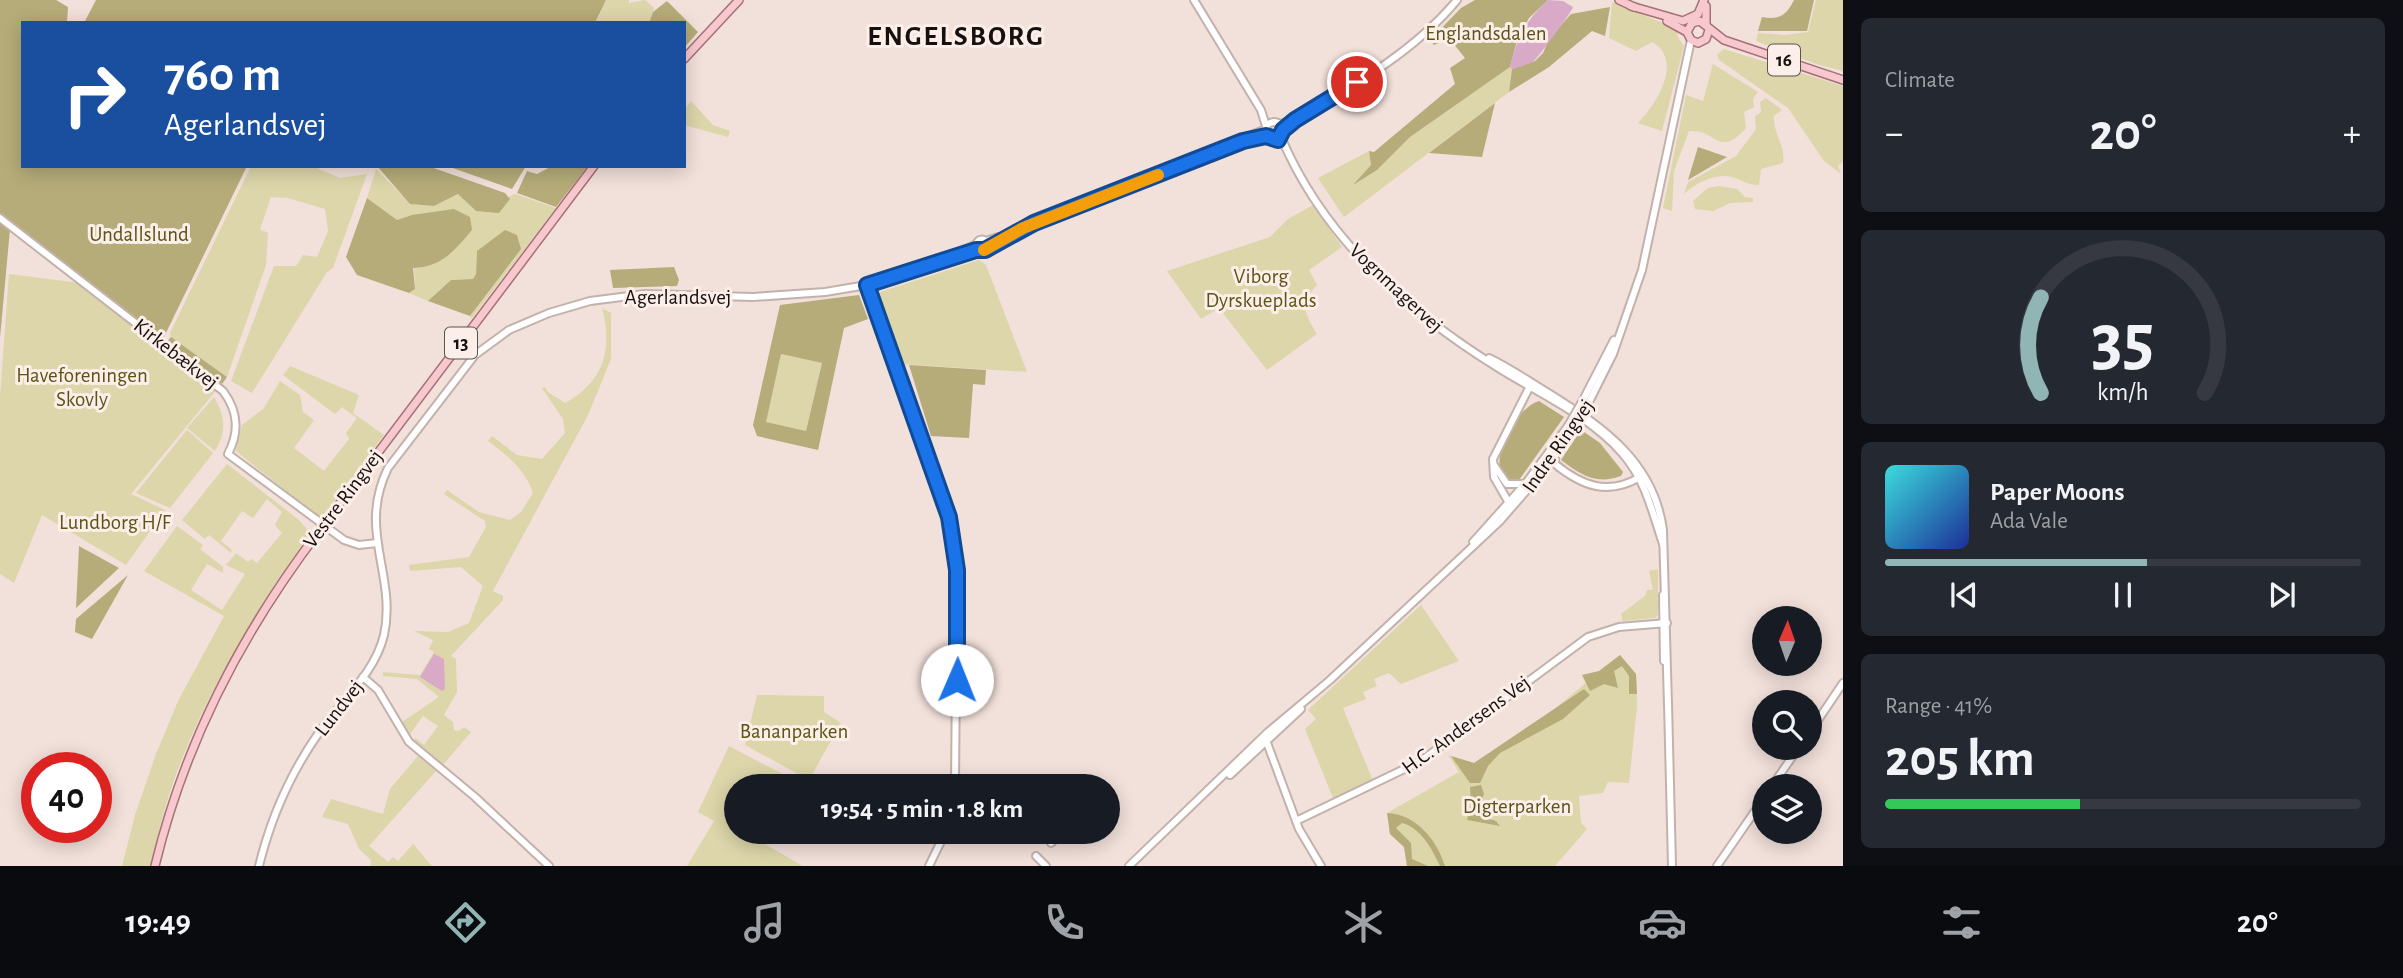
<!DOCTYPE html>
<meta charset="utf-8">
<style>
:root{--surface:#171b24;--page:#242831;--text:#f1f3f6;--muted:#9ea1a6;--line:#363941;--accent:#91b4b4}
body{margin:0;font-family:"Alegreya Sans",sans-serif;background:var(--page);color:var(--text);height:100vh;display:flex;flex-direction:column;font-size:26px;white-space:nowrap}
*{box-sizing:border-box;margin:0}
p{font-size:23px;color:var(--muted)}
.icon{flex:none;width:38px;height:38px;fill:none;stroke:currentColor;stroke-width:2;stroke-linecap:round;stroke-linejoin:round}
.map{position:relative;flex:1;overflow:hidden}
.details{display:flex;flex-direction:column;gap:18px;padding:18px;background:#0d0f14;width:560px}
.details>*{flex:none}
.hud{position:absolute;left:21px;top:21px;width:665px;height:147px;border-radius:0px;box-shadow:0 4px 18px #0003;background:#1a4fa0;color:#fff;overflow:hidden}
.needle{width:46px;rotate:2deg}
.controls{position:absolute;left:1752px;top:606px;display:grid;gap:14px}
.controls a{display:grid;place-items:center;width:70px;height:70px;border-radius:50%;background:var(--surface);box-shadow:0 4px 18px #0003;font-size:35px}
.speed{position:absolute;left:21px;top:752px;display:flex;gap:14px;font-size:35px;font-weight:700;text-align:center}
.speed>*{display:grid;place-content:center;width:91px;height:91px;border-radius:50%;background:var(--surface);box-shadow:0 4px 18px #0003;line-height:1}
.speed .limit{border:10px solid #d22;background:#fff;color:#111}
.pin{position:absolute;display:grid;place-items:center;width:60px;height:60px;color:#fff;margin:-30px;border:4px solid #fff;border-radius:50%;box-shadow:0 2px 7px #0007}
.me{position:absolute;width:77px;margin:-38px;rotate:1deg;stroke-linejoin:round;filter:drop-shadow(0 0 5px #0008)}
.turn{display:flex;align-items:center;gap:24px;height:147px;padding:0 28px;font-size:32px}
.turn .icon{width:91px;height:91px;stroke-width:2.5}
.turn b{display:block;font-size:49px;line-height:60px}
.big{font-size:52px;font-weight:700;line-height:1.1}
.details .widget{flex:1;display:flex;flex-direction:column;justify-content:center;gap:10px;min-width:0;padding:0 24px;border-radius:10px;background:var(--page)}
.details .dial{align-items:center;gap:0}
.dial svg{height:182px;overflow:visible;fill:none;stroke:var(--line);stroke-width:7;stroke-linecap:round;text-anchor:middle}
.dial text{fill:var(--text);stroke:none}
.song{display:flex;align-items:center;gap:21px}
.cover{width:84px;height:84px;border-radius:10px;background:linear-gradient(135deg,hsl(180 70% 55%),hsl(230 70% 35%))}
.played{height:7px;border-radius:4px;background:linear-gradient(90deg,var(--accent) 55%,var(--line) 55%)}
.keys{display:flex;justify-content:space-around;direction:ltr}
.heat{display:flex;justify-content:space-between;align-items:center;font-size:38px;direction:ltr}
.charge{height:10px;border-radius:5px;background:linear-gradient(90deg,#34c759 41%,var(--line) 0)}
.trip{position:absolute;left:724px;top:774px;width:396px;height:70px;border-radius:35px;background:var(--surface);box-shadow:0 4px 18px #0003;font-weight:700;line-height:70px;text-align:center}
.tabs{display:flex;height:112px;justify-content:space-around;align-items:center;background:#090b0e;color:var(--muted)}
.tabs .icon{width:49px;height:49px}
.tabs .selected{color:var(--accent)}
.tabs b{font-size:32px;color:var(--text)}
main{display:flex;flex:1;min-height:0}
.map>svg:first-child{display:block}
.green{fill:#ddd6ab}
.forest{fill:#b5ac79;fill-rule:evenodd}
.water{fill:#d9a9c8}
.lines{fill:none;stroke-linecap:round;stroke-linejoin:round}
.secondary-casing{stroke:#c3b2ac;stroke-width:10}
.primary-casing{stroke:#a67077;stroke-width:10}
.secondary{stroke:#fff;stroke-width:6}
.primary{stroke:#f8c8cf;stroke-width:7}
.secondary-bridge-casing{stroke:#c3b2ac;stroke-width:10;stroke-linecap:butt}
.primary-bridge-casing{stroke:#a67077;stroke-width:10;stroke-linecap:butt}
.secondary-bridge{stroke:#fff;stroke-width:6}
.primary-bridge{stroke:#f8c8cf;stroke-width:7}
.route-casing{stroke:#114b97;stroke-width:18}
.route{stroke:#1a73e8;stroke-width:12}
.slow{stroke:#f59e0b;stroke-width:12}
.labels{text-anchor:middle;dominant-baseline:central;stroke-width:6;stroke-linejoin:round;paint-order:stroke}
.shield{fill:#fceee9;stroke:#5b5350;stroke-width:2}
.shield-label{font-size:19px;font-weight:bold;fill:#16100e}
.park-label{font-size:21px;fill:#5d5316;stroke:#fceee9}
.street-label{font-size:21px;fill:#16100e;stroke:#fceee9}
.district-label{font-size:28px;font-weight:bold;letter-spacing:2px;fill:#16100e;stroke:#fceee9}
</style>
<main>
<div class="map">
<svg width="1843" height="866" viewBox="0 0 1843 866">
<rect width="100%" height="100%" fill="#f2e0da"/>
<g class="green">
<polygon points="606,0 629,0 629,3 645,0 654,8 649,23 596,23"/>
<polygon points="1816,0 1843,0 1843,71 1816,64 1756,41 1758,33 1786,35 1808,32"/>
<path d="M 1612,2 L 1677,29 L 1678,37 L 1684,46 L 1662,131 L 1638,123 C 1657,104 1684,60 1652,42 L 1636,51 L 1609,38 Z"/>
<polygon points="1724,49 1843,86 1843,161 1838,166 1841,174 1824,161 1788,108 1719,60 1717,55"/>
<path d="M 1713,64 L 1758,92 L 1753,99 L 1754,107 L 1744,112 L 1746,128 C 1718,159 1718,129 1689,131 L 1674,171 L 1672,211 L 1663,208 L 1686,95 L 1703,101 Z"/>
<polygon points="1510,67 1512,69 1509,92 1344,217 1318,178 1369,151 1371,165 1356,183 1377,170 1410,137"/>
<path d="M 1766,98 L 1782,110 L 1774,116 C 1773,134 1786,146 1783,163 L 1761,169 L 1759,185 C 1747,185 1742,180 1732,177 C 1715,173 1696,183 1684,194 L 1688,182 L 1736,156 L 1756,129 L 1755,116 L 1761,112 L 1760,102 Z"/>
<polygon points="691,101 713,125 730,131 728,137 684,125 684,110"/>
<polygon points="251,166 312,166 340,178 367,174 333,268 327,272 252,393 231,381 274,266 296,266 303,255 317,257 328,231 325,209 288,198 271,197 260,229 268,233 266,265 227,377 171,337 170,333"/>
<polygon points="376,169 411,204 434,206 459,194 476,211 515,194 556,208 472,318 470,316 520,249 477,251 476,274 473,279 451,280 428,301 409,293 415,289 412,215 397,220 367,198"/>
<polygon points="1719,186 1737,189 1745,197 1753,198 1753,202 1730,203 1713,211 1695,209 1693,201 1708,188"/>
<path d="M 1313,205 L 1342,247 L 1309,270 L 1317,285 C 1299,302 1304,313 1317,334 L 1267,370 L 1219,308 L 1201,319 L 1167,271 L 1270,237 L 1288,219 Z"/>
<polygon points="979,260 986,265 1027,372 899,364 877,297 880,292"/>
<polygon points="9,274 80,283 218,388 131,494 165,510 126,565 42,515 14,583 0,574 0,396"/>
<path d="M 602,308 L 611,313 L 611,359 L 588,415 L 493,591 L 503,596 L 503,600 L 451,656 L 456,659 L 457,692 L 444,715 L 453,722 L 454,730 L 459,731 L 464,727 L 471,732 L 442,766 L 414,742 L 415,738 L 424,745 L 438,726 L 423,716 L 408,737 L 399,724 L 439,697 L 417,679 L 383,676 L 383,672 L 420,675 L 434,652 L 429,649 L 433,640 L 414,631 L 448,632 L 469,623 L 483,586 L 461,567 L 410,571 L 409,565 L 469,557 L 486,527 L 485,521 L 444,494 L 447,490 L 479,512 L 510,520 L 521,512 L 533,493 C 525,469 508,456 488,441 L 492,436 L 517,455 L 542,459 L 565,433 L 563,419 L 542,388 L 545,387 L 548,392 L 565,403 C 604,381 613,350 602,308 Z"/>
<polygon points="781,354 822,363 806,431 765,422"/>
<polygon points="290,366 359,395 353,413 384,435 321,519 236,451 242,425 264,408 280,381 300,395 303,412 314,420 294,448 324,471 349,439 346,433 357,418 342,407 335,414 283,375"/>
<path d="M 214,397 C 225,416 227,431 215,451 L 187,428 Z"/>
<polygon points="187,430 213,453 170,508 136,493"/>
<path d="M 227,464 L 299,520 L 311,534 C 242,631 171,746 152,866 L 122,866 L 135,815 L 156,754 L 178,701 L 224,616 L 144,571 L 177,526 L 203,545 L 200,549 L 223,567 L 223,573 L 207,564 L 191,590 L 222,610 L 245,574 L 226,565 L 236,553 L 248,562 L 251,559 L 257,563 L 282,533 L 275,525 L 282,512 L 267,499 L 253,518 L 242,511 L 221,541 L 232,550 L 231,553 L 209,535 L 205,539 L 182,520 Z"/>
<polygon points="1658,569 1658,615 1655,618 1623,621 1621,614 1645,596 1647,590 1653,590 1649,571"/>
<polygon points="1421,605 1459,661 1401,684 1389,673 1374,679 1377,686 1363,692 1366,699 1343,708 1373,781 1333,798 1305,729 1316,719 1308,710"/>
<polygon points="1620,655 1636,674 1637,707 1629,783 1608,782 1603,793 1579,796 1581,823 1587,829 1555,866 1407,866 1404,847 1390,834 1387,813 1459,772 1448,755 1474,763 1548,714"/>
<polygon points="757,695 824,696 824,712 841,723 809,780 745,745"/>
<polygon points="729,746 788,777 783,786 737,786 737,831 757,831 754,838 803,866 687,866 714,821 698,812"/>
<polygon points="418,756 436,771 369,846 388,862 393,857 398,861 413,844 432,866 370,866 371,860 359,849 348,824 322,817 331,799 383,814 390,789"/>
</g>
<g class="forest">
<polygon points="0,0 56,0 68,7 67,23 23,23 23,166 247,166 163,339 0,213"/>
<polygon points="96,0 606,0 595,23 84,23"/>
<polygon points="1475,0 1548,0 1529,18 1517,41 1510,67 1410,137 1377,170 1353,185 1371,165 1369,151 1374,152 1455,84 1450,68 1465,58 1449,38 1434,45 1430,40 1461,8"/>
<path d="M 1794,0 L 1814,0 L 1807,31 L 1758,31 L 1762,17 C 1779,20 1786,16 1794,0 Z"/>
<polygon points="667,1 698,32 684,48 684,23 649,23 653,12"/>
<polygon points="1610,7 1605,36 1592,31 1549,67 1509,92 1512,69 1535,61 1543,53 1549,39 1571,14"/>
<polygon points="1495,103 1482,157 1429,153"/>
<polygon points="1698,147 1727,157 1688,180"/>
<polygon points="377,166 428,166 505,193 510,199 499,213 476,211 458,194 434,206 410,204"/>
<polygon points="447,166 526,166 512,189"/>
<polygon points="552,166 588,166 556,207 517,193 527,171 537,174"/>
<path d="M 367,198 L 397,220 L 412,215 L 454,209 L 470,217 L 472,230 C 454,251 442,267 413,268 L 415,289 L 409,293 L 357,275 L 346,257 Z"/>
<polygon points="0,222 10,229 0,338"/>
<polygon points="505,230 517,235 521,249 470,316 428,301 451,280 473,279 476,274 477,251"/>
<polygon points="674,267 679,280 677,286 613,288 610,270"/>
<path d="M 859,295 L 868,319 L 844,328 L 818,450 L 757,436 L 753,425 L 780,305 ZM 781,354 L 822,363 L 806,431 L 766,422 Z"/>
<polygon points="171,337 227,377 222,384 166,343"/>
<polygon points="909,365 986,370 985,385 973,384 969,438 931,436"/>
<path d="M 1539,401 L 1564,417 L 1519,480 L 1513,482 L 1501,472 C 1493,451 1518,407 1539,401 Z"/>
<path d="M 1581,430 L 1600,443 L 1623,472 L 1621,476 C 1596,485 1581,475 1561,460 Z"/>
<polygon points="79,546 119,568 76,608"/>
<polygon points="128,575 92,639 75,632 76,619"/>
<polygon points="1620,655 1636,674 1637,694 1629,694 1629,676 1622,666 1614,671 1618,688 1604,684 1590,691 1582,675 1599,671"/>
<polygon points="1584,689 1590,695 1563,719 1500,753 1488,766 1480,783 1470,783 1451,756 1474,763"/>
<polygon points="1481,785 1484,794 1479,805 1483,817 1496,821 1500,826 1467,820 1471,804 1470,787"/>
<path d="M 1387,813 C 1416,814 1437,840 1445,866 L 1440,866 C 1432,849 1421,828 1402,823 L 1396,828 L 1411,843 L 1412,859 L 1428,866 L 1407,866 L 1404,847 L 1390,834 Z"/>
</g>
<g class="water">
<path d="M 1548,0 L 1563,1 L 1573,7 C 1572,12 1537,59 1534,61 C 1527,65 1519,67 1512,69 L 1510,67 C 1517,38 1526,20 1548,0 Z"/>
<polygon points="434,654 444,659 445,689 442,691 420,677"/>
</g>
<g class="lines">
<g class="secondary-casing">
<g id="secondary">
<polyline points="1194,0 1261,110 1266,126"/>
<circle cx="1274" cy="131" r="9"/>
<path d="M 1280,124 L 1295,120 C 1353,86 1414,52 1457,0"/>
<path d="M 1281,137 C 1324,239 1408,312 1500,369 C 1540,394 1590,416 1622,453 C 1645,479 1652,511 1663,544"/>
<path d="M 0,218 L 223,391 C 238,411 240,431 228,454 L 344,540 L 359,545 L 377,543"/>
<circle cx="982" cy="245" r="5.5"/>
<polyline points="986,241 998,237"/>
<polyline points="988,246 1034,224 1264,130"/>
<polyline points="966,249 977,244"/>
<polyline points="867,285 943,497 957,553 955,786"/>
<path d="M 1489,358 C 1510,368 1530,382 1550,394 C 1603,427 1654,462 1663,530 L 1668,705"/>
<polyline points="1583,400 1614,340"/>
<polyline points="1588,404 1613,354 1642,270 1691,40"/>
<path d="M 1555,457 L 1555,464 C 1582,486 1608,496 1640,477"/>
<polyline points="1494,465 1507,484 1525,484"/>
<polyline points="1509,503 1494,477 1493,459 1530,386"/>
<polyline points="1473,542 1526,483 1568,426"/>
<polyline points="1663,595 1664,661"/>
<polyline points="363,677 378,690 409,742 475,797 549,866"/>
<polyline points="1668,703 1672,866"/>
<polyline points="1810,732 1843,683"/>
<polyline points="1266,740 1299,829 1321,866"/>
<polyline points="1230,775 1301,709"/>
<polyline points="1772,786 1799,747"/>
<polyline points="1296,821 1421,761 1588,637 1619,627 1667,623"/>
<polyline points="1051,843 1054,840"/>
<polyline points="1036,856 1046,866"/>
<path d="M 259,866 C 271,817 291,772 320,731 C 342,700 375,673 384,635 C 397,575 357,531 388,468 L 475,355 L 509,330 L 549,313 L 590,301 L 645,294 L 753,297 L 825,292 L 867,285 L 979,249"/>
<polyline points="929,866 946,831"/>
<polyline points="1129,866 1268,732 1330,680 1500,521 1540,475 1573,429"/>
<polyline points="1717,866 1764,798"/>
</g>
</g>
<g class="primary-casing">
<g id="primary">
<polyline points="1619,0 1634,7"/>
<polyline points="1631,6 1683,21 1698,14 1704,0"/>
<polyline points="1667,21 1687,32"/>
<polyline points="1706,24 1706,6"/>
<polyline points="1709,30 1706,39 1698,43 1691,40 1687,32 1692,23 1700,21 1724,40 1843,80"/>
<polyline points="684,59 739,0"/>
<polyline points="328,519 594,166"/>
<path d="M 155,866 C 185,741 242,632 320,530"/>
</g>
</g>
<use href="#secondary" class="secondary"/>
<use href="#primary" class="primary"/>
<g class="secondary-bridge-casing">
<g id="secondary-bridge">
<polyline points="1568,426 1583,400"/>
<polyline points="1573,429 1588,404"/>
</g>
</g>
<g class="primary-bridge-casing">
<polyline id="primary-bridge" points="320,530 328,519"/>
</g>
<use href="#secondary-bridge" class="secondary-bridge"/>
<use href="#primary-bridge" class="primary-bridge"/>
</g>
<g class="lines">
<g class="route-casing">
<polyline id="route" points="957,680 957,570 949,517 867,285 976,250 985,250 1034,223 1243,141 1266,136 1278,140 1283,130 1295,120 1357,82"/>
</g>
<use href="#route" class="route"/>
<polyline class="slow" points="984,250 1023,228 1158,175"/>
</g>
<g class="labels">
<g class="shield">
<rect x="1768" y="44.5" width="32" height="31" rx="5"/>
<rect x="445" y="327.5" width="32" height="31" rx="5"/>
</g>
<g class="shield-label">
<text x="1784" y="60">16</text>
<text x="461" y="343">13</text>
</g>
<g class="park-label">
<text x="1486" y="33">Englandsdalen</text>
<text x="139" y="234">Undallslund</text>
<text x="1261" y="276">Viborg<tspan x="1261" dy="24">Dyrskueplads</tspan></text>
<text x="82" y="375">Haveforeningen<tspan x="82" dy="24">Skovly</tspan></text>
<text x="115" y="522">Lundborg H/F</text>
<text x="794" y="731">Bananparken</text>
<text x="1517" y="806">Digterparken</text>
</g>
<g class="street-label">
<text transform="translate(1396 288) rotate(43)">Vognmagervej</text>
<text x="678" y="297">Agerlandsvej</text>
<text transform="translate(176 354) rotate(38)">Kirkebækvej</text>
<text transform="translate(1558 446) rotate(-55)">Indre Ringvej</text>
<text transform="translate(343 499) rotate(-53)">Vestre Ringvej</text>
<text transform="translate(339 708) rotate(-52)">Lundvej</text>
<text transform="translate(1466 725) rotate(-36)">H.C. Andersens Vej</text>
</g>
<g class="district-label">
<text x="956" y="37">ENGELSBORG</text>
</g>
</g>
</svg>
<div class="controls">
<a><svg class="needle" viewBox="-14 -14 28 28"><path d="M0-13l5 13h-10z" fill="#e53935"/><path d="M0 13l5-13h-10z" fill="#9ea1a6"/></svg></a>
<a><svg class="icon" aria-label="search" viewBox="0 0 24 24"><circle cx="10" cy="10" r="6"/><path d="M15 15l6 6"/></svg></a>
<a><svg class="icon" aria-label="layers" viewBox="0 0 24 24"><path d="M12 4l9 5-9 5-9-5zM3 14l9 5 9-5"/></svg></a>
</div>
<div class="speed"><div class="limit">40</div></div>
<div class="pin" style="left:1357px;top:82px;background:#d93025"><svg class="icon" aria-label="arrive" viewBox="0 0 24 24"><path d="M6 21V4h12l-3 4 3 4H6"/></svg></div>
<svg class="me" style="left:957px;top:680px" viewBox="-20 -20 40 40"><circle r="19" fill="#fff"/><path d="M0-13L10 11 0 6-10 11z" fill="#1a73e8"/></svg>
<div class="trip">19:54 · 5 min · 1.8 km</div>
<div class="hud">
<div class="turn"><svg class="icon" aria-label="right" viewBox="0 0 24 24"><path d="M7 20v-9h11M14 6l5 5-5 5"/></svg><div><b>760 m</b>Agerlandsvej</div></div>
</div>
</div>
<section class="details">
<div class="widget"><p>Climate</p>
<div class="heat"><a>−</a><b class="big">20°</b><a>+</a></div>
</div>
<div class="widget dial"><svg viewBox="0 0 100 80">
<path d="M14 69A42 42 0 1 1 86 69"/>
<path d="M14 69A42 42 0 0 1 14 27" stroke="#91b4b4"/>
<text x="50" y="56" font-size="32" font-weight="700">35</text>
<text x="50" y="72" font-size="11">km/h</text>
</svg></div>
<div class="widget">
<div class="song"><i class="cover"></i><div><b>Paper Moons</b><p>Ada Vale</p></div></div>
<div class="played"></div>
<div class="keys"><svg class="icon" aria-label="previous" viewBox="0 0 24 24"><path d="M18 5L8 12l10 7zM5 5v14"/></svg><svg class="icon" aria-label="pause" viewBox="0 0 24 24"><path d="M8 5v14M16 5v14"/></svg><svg class="icon" aria-label="next" viewBox="0 0 24 24"><path d="M6 5l10 7-10 7zM19 5v14"/></svg></div>
</div>
<div class="widget"><p>Range · 41%</p><b class="big">205 km</b><div class="charge"></div></div>
</section>
</main>
<nav class="tabs">
<b>19:49</b>
<svg class="icon selected" aria-label="directions" viewBox="0 0 24 24"><path d="M12 3l9 9-9 9-9-9zM9 14v-3h6M13 9l2 2-2 2"/></svg>
<svg class="icon" aria-label="music" viewBox="0 0 24 24"><path d="M9 18V5l10-2v13"/><circle cx="6" cy="18" r="3"/><circle cx="16" cy="16" r="3"/></svg>
<svg class="icon" aria-label="phone" viewBox="0 0 24 24"><path d="M5 4h4l2 5-3 2q2 4 5 5l2-3 5 2v4C11 20 4 13 5 4z"/></svg>
<svg class="icon" aria-label="climate" viewBox="0 0 24 24"><path d="M12 3v18M4 7l16 10M4 17L20 7"/></svg>
<svg class="icon" aria-label="car" viewBox="0 0 24 24"><path d="M5 17H2v-5l4-1 3-4h7l3 4 3 1v5h-3M9 17h6M6 11h13"/><circle cx="7" cy="17" r="2"/><circle cx="17" cy="17" r="2"/></svg>
<svg class="icon" aria-label="filters" viewBox="0 0 24 24"><path d="M4 7h16M4 17h16"/><circle cx="9" cy="7" r="2"/><circle cx="15" cy="17" r="2"/></svg>
<b>20°</b>
</nav>
